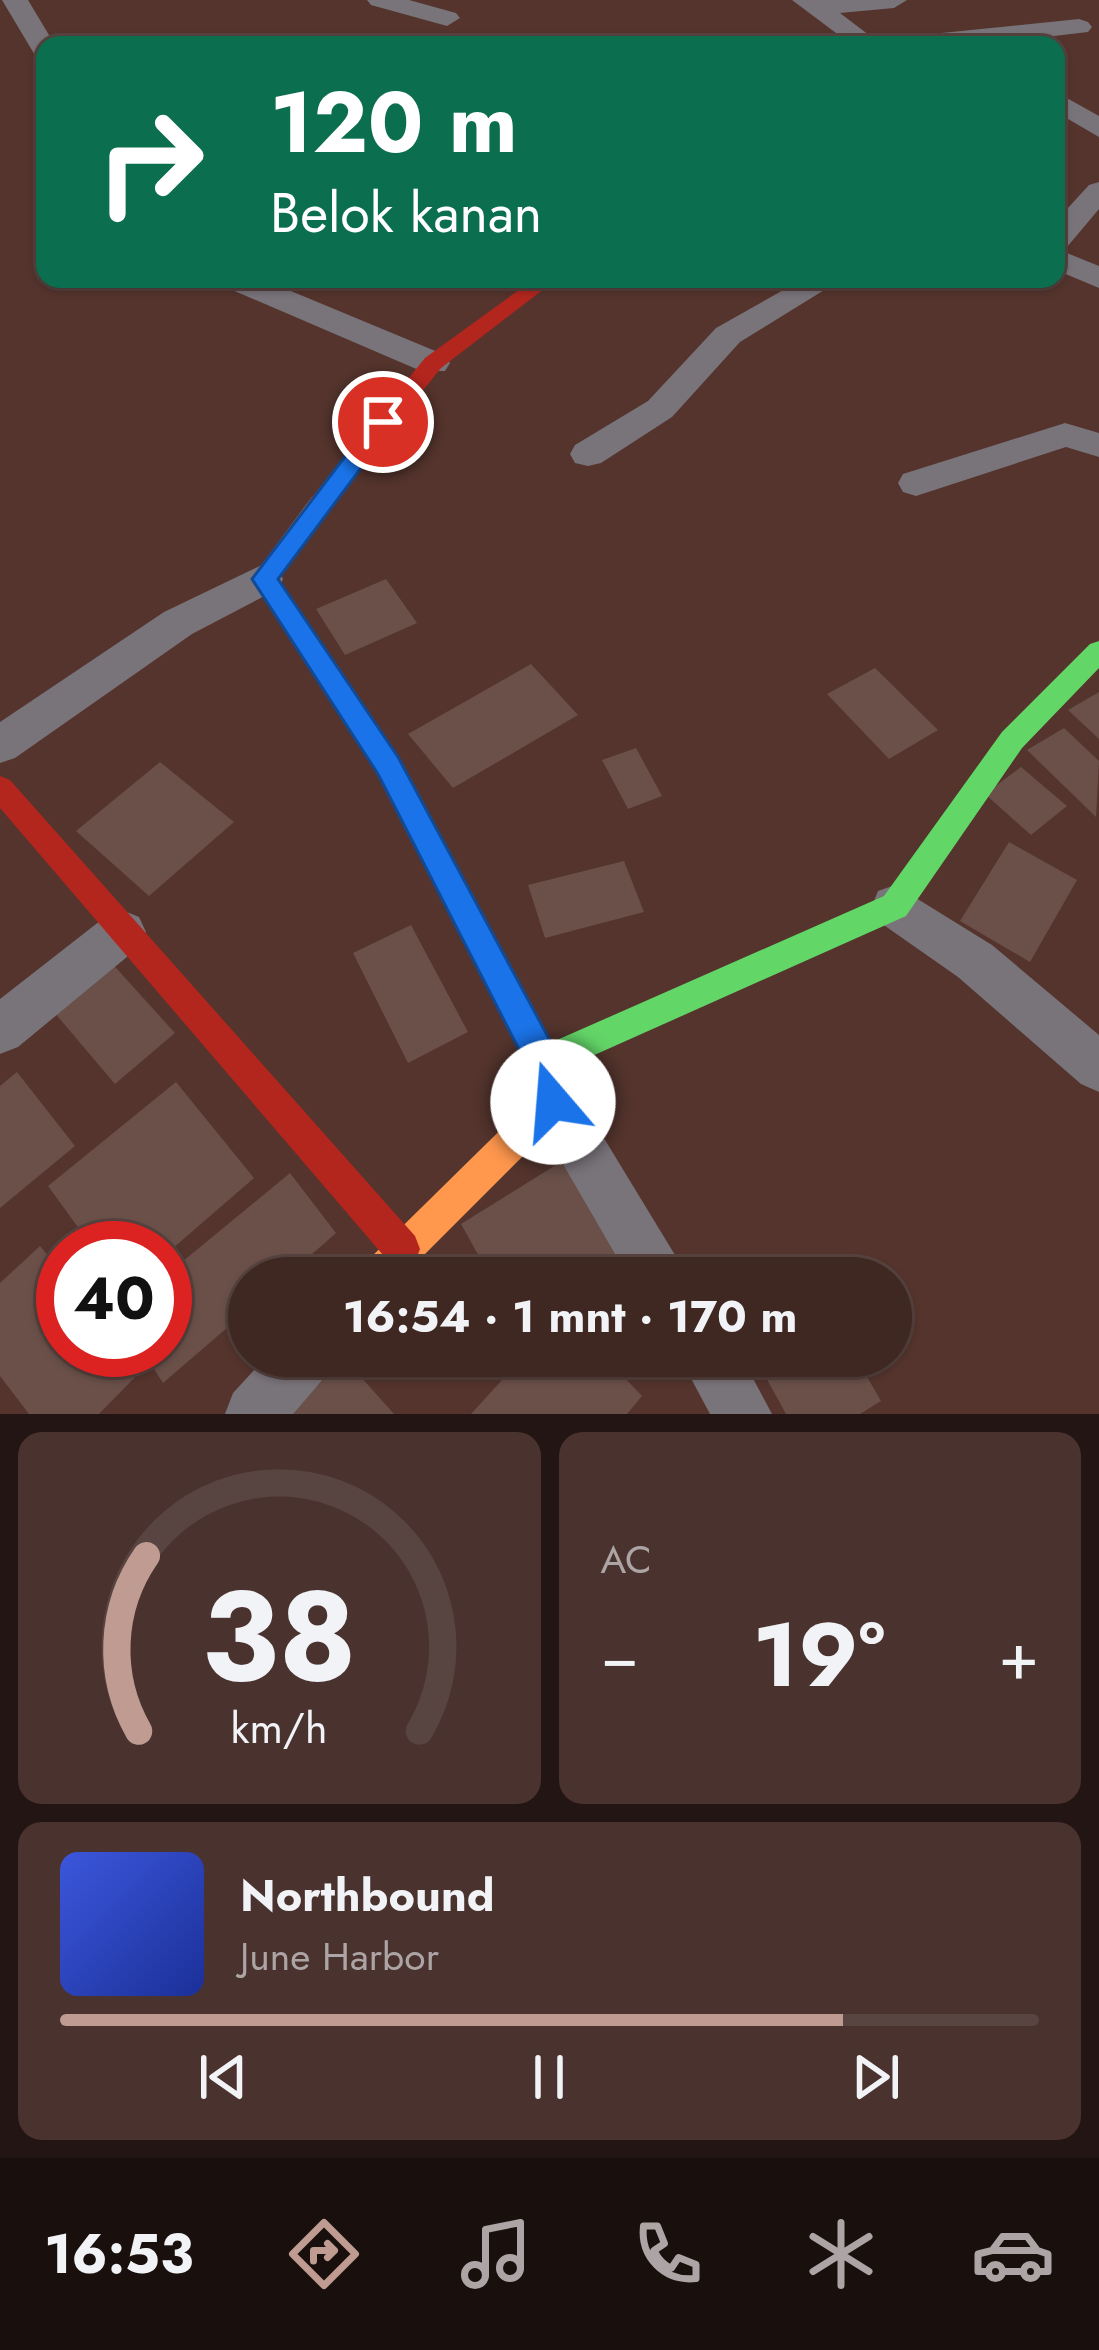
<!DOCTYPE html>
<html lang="id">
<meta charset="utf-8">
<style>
:root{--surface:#3f2722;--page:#4a332f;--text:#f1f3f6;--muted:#ada5a5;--line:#584440;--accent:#bf9b92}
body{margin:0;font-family:Jost,sans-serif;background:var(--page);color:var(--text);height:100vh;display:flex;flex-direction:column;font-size:45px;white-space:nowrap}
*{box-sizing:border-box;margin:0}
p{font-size:39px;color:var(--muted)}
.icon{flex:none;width:66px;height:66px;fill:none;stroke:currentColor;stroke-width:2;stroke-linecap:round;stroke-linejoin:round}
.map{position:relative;height:1414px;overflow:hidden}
.panel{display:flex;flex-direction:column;gap:18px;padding:18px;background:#231513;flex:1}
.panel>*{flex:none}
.guide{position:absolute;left:36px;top:36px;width:1029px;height:252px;border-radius:24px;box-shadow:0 3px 9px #0004,0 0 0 3px var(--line);background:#0b6e4f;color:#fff;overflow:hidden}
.speed{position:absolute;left:36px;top:1221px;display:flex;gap:24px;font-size:60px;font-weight:700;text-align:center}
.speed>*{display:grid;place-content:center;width:156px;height:156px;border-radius:50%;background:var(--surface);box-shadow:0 3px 9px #0004,0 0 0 3px var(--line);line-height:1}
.speed .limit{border:18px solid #d22;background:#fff;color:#111}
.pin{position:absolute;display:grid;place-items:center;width:102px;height:102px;color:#fff;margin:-51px;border:6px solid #fff;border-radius:50%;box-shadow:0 3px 12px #0007}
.me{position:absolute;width:132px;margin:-66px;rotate:342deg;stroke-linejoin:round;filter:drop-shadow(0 0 9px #0008)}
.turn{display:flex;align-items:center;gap:42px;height:252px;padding:0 36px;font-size:54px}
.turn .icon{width:156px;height:156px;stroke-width:2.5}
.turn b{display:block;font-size:84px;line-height:102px}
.big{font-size:90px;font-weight:700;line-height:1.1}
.panel .tile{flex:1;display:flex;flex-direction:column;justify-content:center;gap:18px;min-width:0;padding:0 42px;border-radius:24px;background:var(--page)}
.panel .dial{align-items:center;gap:0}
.dial svg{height:312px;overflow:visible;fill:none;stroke:var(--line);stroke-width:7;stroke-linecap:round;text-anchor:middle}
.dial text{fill:var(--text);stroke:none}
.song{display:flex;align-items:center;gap:36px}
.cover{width:144px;height:144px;border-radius:18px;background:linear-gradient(135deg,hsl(230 70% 55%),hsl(230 70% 35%))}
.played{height:12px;border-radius:6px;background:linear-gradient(90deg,var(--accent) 80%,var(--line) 80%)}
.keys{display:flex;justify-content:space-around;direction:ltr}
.heat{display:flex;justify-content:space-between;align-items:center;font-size:66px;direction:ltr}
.panel .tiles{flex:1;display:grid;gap:18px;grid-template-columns:1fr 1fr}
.tile:last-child{grid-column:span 2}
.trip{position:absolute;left:228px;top:1257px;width:684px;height:120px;border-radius:60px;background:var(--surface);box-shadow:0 3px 9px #0004,0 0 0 3px var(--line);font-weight:700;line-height:120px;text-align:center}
.menu{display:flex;height:192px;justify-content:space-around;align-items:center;background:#19100e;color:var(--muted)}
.menu .icon{width:84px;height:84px}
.menu .current{color:var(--accent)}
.menu b{font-size:54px;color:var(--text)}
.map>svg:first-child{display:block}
.building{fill:#6a5049}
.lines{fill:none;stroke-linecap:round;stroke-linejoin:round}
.street{fill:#79737a;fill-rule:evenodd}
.fast{fill:#63d668;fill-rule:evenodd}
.slow{fill:#ff974d;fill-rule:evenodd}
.jam{fill:#b3261e;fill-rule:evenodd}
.route{fill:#1a73e8;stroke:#114b97;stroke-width:3}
</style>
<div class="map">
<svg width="1099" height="1414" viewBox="0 0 1099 1414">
<rect width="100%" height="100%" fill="#54342d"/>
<g class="building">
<polygon points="386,579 417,623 345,655 316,609"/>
<polygon points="531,664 578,715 453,788 408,734"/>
<polygon points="875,668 938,730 889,759 827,694"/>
<polygon points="1099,692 1099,739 1068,710"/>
<polygon points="1064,728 1099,761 1096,817 1027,750"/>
<polygon points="636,748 662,796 628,809 602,760"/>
<polygon points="160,762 234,822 149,896 76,831"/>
<polygon points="1021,767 1067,806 1031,835 985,794"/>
<polygon points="1009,842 1077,880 1030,962 960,921"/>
<polygon points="624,861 644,912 545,938 528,885"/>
<polygon points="411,925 468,1032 408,1063 353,953"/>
<polygon points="107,958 175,1033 115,1084 48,1005"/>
<polygon points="17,1072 75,1146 0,1208 0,1086"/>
<polygon points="176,1082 254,1178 165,1255 165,1248 93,1248 48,1186"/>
<polygon points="572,1155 638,1260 610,1278 491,1278 461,1224"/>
<polygon points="290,1173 336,1233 285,1278 249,1278 249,1309 163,1383 142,1350 165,1350 165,1276"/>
<polygon points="40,1246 63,1274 63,1350 127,1350 143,1369 99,1414 29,1414 0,1376 0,1283"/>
<polygon points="524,1356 604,1356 642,1396 627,1414 471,1414"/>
<polygon points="754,1356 855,1356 881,1401 860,1414 786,1414"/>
<polygon points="344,1358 394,1414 291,1414"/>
</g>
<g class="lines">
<g class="street">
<polygon points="2,0 28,0 55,45 45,45 45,59 36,57"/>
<polygon points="367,0 409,0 456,13 460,18 447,26 371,5"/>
<polygon points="792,0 907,0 894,8 840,13 882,45 852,45"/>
<polygon points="1079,19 1088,22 1092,27 1088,32 978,45 889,45 902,37"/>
<polygon points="1056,92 1099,116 1099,137 1056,112"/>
<polygon points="1099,182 1099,209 1067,247 1057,249 1099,266 1099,288 1056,270 1056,221 1089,185"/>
<polygon points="218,279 262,279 445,355 450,363 445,371 421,371 223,286"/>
<polygon points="803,279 842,279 740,342 672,417 601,463 588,466 575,463 570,454 575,445 648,401 716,328"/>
<polygon points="1065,423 1099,433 1099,457 1066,447 916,496 903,492 898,483 903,474"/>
<polygon points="264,564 278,569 283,579 278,589 192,634 15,758 0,763 0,722 164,612"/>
<polygon points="895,885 992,945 1099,1035 1099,1092 1081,1084 958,977 878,921 872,906 878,891"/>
<polygon points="122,910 139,917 146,932 139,947 18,1047 0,1054 0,999 105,917"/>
<polygon points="553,1076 571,1084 689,1278 629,1278 527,1102 535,1084"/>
<polygon points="267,1356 335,1356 326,1376 293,1414 225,1414 233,1393"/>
<polygon points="679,1356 741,1356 772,1414 710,1414"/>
</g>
<polygon class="fast" points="1099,641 1099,668 1022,748 906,916 554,1073 543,1078 532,1073 527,1062 532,1051 884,896 1002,732 1090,644"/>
<polygon class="slow" points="320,494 332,503 277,579 398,758 554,1051 570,1102 565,1114 401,1278 358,1278 363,1265 535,1096 528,1066 378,774 251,579 312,497"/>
<g class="jam">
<polygon points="534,279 557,279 441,368 328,509 312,509 308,503 312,497 425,358"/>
<polygon points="0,776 10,780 415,1236 420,1249 415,1262 402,1267 389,1262 0,808"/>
</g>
</g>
<polygon class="route" points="383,415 391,417 391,428 278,579 398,757 555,1050 570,1102 565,1113 553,1118 541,1113 527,1065 378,774 252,579 375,417"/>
</svg>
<div class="speed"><div class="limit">40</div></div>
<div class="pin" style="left:383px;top:422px;background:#d93025"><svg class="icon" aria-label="arrive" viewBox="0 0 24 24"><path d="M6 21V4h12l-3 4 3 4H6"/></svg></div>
<svg class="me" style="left:553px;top:1102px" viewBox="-20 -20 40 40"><circle r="19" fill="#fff"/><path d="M0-13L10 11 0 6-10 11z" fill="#1a73e8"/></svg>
<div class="trip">16:54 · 1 mnt · 170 m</div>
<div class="guide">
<div class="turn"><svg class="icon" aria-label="right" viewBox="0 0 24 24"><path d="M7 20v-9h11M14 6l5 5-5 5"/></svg><div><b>120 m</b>Belok kanan</div></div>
</div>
</div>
<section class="panel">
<div class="tiles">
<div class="tile dial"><svg viewBox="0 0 100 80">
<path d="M14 69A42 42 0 1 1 86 69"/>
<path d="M14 69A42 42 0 0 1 16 24" stroke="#bf9b92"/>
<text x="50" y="56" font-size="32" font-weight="700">38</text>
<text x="50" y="72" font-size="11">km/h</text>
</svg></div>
<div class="tile"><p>AC</p>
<div class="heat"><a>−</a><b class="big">19°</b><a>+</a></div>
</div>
<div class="tile">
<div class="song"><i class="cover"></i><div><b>Northbound</b><p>June Harbor</p></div></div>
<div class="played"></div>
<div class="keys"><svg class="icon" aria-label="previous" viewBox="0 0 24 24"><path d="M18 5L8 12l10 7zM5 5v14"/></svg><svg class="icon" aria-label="pause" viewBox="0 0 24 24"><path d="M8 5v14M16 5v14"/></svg><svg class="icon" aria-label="next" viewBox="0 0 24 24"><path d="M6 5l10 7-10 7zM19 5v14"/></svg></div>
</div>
</div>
</section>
<nav class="menu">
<b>16:53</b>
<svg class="icon current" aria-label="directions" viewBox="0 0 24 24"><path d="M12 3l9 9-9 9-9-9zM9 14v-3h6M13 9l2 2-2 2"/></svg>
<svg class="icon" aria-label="music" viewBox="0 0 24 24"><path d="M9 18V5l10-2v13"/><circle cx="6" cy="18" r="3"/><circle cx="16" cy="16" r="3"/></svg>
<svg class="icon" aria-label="phone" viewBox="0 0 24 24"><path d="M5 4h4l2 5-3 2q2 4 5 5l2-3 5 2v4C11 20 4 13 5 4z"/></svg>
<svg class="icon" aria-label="climate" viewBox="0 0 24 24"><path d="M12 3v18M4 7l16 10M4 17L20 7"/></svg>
<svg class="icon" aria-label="car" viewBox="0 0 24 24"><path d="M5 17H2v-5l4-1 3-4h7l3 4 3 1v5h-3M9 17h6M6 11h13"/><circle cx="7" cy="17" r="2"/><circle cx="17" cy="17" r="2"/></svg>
</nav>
